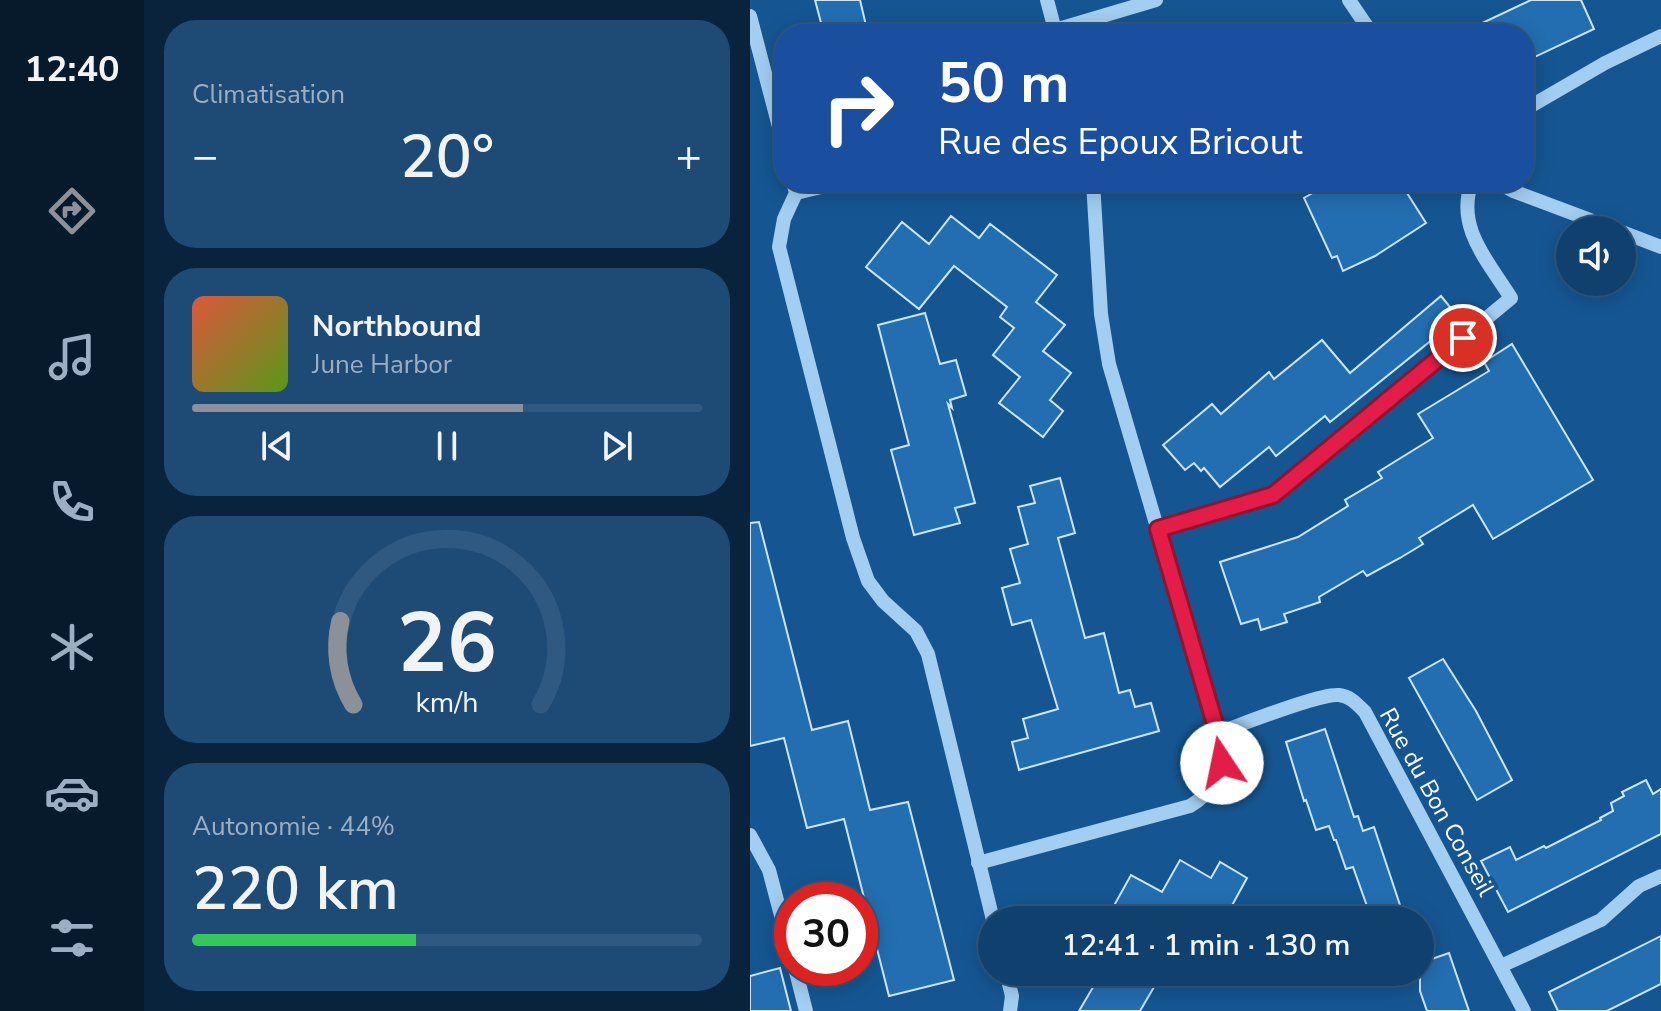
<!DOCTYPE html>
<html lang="fr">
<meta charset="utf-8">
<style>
:root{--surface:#10406e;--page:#1e4b76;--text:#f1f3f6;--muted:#9cafc2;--line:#305981;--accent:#8c9099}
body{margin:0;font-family:"Nunito Sans",sans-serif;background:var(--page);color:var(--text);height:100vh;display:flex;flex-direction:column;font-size:30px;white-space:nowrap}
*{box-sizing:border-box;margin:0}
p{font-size:26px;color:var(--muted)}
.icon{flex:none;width:44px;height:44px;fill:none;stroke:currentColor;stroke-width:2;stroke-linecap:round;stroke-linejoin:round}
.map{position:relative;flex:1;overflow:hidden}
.drawer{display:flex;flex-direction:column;gap:20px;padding:20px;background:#09233c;width:606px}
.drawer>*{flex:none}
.banner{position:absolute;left:24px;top:24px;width:760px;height:168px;border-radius:32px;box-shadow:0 4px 20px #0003,0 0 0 2px var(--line);background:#1a4fa0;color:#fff;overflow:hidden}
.buttons{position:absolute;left:806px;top:216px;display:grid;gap:16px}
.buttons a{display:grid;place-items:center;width:80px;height:80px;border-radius:50%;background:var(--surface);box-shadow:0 4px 20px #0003,0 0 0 2px var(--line);font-size:40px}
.speed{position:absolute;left:24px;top:882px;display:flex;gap:16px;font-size:40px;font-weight:700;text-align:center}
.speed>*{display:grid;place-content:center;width:104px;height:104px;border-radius:50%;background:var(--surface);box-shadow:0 4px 20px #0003,0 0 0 2px var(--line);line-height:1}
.speed .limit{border:12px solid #d22;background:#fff;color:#111}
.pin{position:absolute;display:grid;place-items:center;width:68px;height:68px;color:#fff;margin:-34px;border:4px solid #fff;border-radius:50%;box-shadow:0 2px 8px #0007}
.me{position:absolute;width:88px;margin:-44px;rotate:349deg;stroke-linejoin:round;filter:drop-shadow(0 0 6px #0008)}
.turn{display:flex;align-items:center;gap:28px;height:168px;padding:0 32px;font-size:36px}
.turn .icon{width:104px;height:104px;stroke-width:2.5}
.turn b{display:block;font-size:56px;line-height:68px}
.big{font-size:60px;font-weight:600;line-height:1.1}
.drawer .widget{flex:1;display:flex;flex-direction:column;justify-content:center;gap:12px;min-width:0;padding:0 28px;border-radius:32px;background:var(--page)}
.drawer .dial{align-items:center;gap:0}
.dial svg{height:208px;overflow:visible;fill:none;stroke:var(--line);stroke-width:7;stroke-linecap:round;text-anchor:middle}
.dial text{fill:var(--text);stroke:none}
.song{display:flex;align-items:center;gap:24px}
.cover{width:96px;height:96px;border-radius:12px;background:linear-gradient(135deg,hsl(10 70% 55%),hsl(90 70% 35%))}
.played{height:8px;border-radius:4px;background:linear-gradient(90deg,var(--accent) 65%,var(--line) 65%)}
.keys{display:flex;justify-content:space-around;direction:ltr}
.heat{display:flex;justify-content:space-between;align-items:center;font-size:44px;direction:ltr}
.charge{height:12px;border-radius:6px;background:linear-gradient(90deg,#34c759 44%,var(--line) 0)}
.trip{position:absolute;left:228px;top:906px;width:456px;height:80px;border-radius:40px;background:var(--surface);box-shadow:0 4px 20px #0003,0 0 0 2px var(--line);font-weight:600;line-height:80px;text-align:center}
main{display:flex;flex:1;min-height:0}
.menu{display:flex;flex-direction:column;width:144px;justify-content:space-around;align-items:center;background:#061a2c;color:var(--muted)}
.menu .icon{width:56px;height:56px}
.menu .active{color:var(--accent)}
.menu b{font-size:36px;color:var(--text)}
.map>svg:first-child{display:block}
.building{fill:#236eb1;stroke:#cae5fc;stroke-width:2}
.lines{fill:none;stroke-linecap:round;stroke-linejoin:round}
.minor{stroke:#a3cdf1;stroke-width:14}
.route-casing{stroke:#92132f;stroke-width:20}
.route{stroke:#e11d48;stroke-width:14}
.labels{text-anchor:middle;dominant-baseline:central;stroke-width:8;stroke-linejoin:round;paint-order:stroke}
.street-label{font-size:24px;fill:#fff;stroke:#155692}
</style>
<main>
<nav class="menu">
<b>12:40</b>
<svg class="icon active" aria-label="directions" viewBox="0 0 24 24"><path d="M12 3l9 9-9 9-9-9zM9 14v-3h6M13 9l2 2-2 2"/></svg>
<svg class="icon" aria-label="music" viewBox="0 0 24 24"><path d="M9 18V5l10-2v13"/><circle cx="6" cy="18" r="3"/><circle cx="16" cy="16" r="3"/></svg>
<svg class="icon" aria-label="phone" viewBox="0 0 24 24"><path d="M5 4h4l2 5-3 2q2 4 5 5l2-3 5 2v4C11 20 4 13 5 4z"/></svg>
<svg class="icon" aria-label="climate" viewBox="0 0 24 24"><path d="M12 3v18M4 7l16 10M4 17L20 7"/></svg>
<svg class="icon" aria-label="car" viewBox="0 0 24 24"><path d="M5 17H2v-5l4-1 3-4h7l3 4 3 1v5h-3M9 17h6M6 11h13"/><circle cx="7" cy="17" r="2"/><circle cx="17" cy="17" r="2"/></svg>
<svg class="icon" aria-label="filters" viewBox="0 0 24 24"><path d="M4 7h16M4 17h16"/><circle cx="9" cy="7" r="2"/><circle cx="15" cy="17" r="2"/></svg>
</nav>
<section class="drawer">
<div class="widget"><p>Climatisation</p>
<div class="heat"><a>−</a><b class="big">20°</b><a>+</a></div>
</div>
<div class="widget">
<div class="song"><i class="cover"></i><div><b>Northbound</b><p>June Harbor</p></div></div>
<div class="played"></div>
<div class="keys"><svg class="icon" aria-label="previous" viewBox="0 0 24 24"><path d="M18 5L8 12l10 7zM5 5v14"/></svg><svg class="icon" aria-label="pause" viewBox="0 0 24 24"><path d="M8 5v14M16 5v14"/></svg><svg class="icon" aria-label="next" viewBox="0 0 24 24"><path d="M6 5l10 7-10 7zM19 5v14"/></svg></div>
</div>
<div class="widget dial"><svg viewBox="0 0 100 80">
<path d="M14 69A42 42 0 1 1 86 69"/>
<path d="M14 69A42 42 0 0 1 9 37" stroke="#8c9099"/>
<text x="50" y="56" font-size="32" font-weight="700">26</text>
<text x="50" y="72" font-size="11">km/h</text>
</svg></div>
<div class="widget"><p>Autonomie · 44%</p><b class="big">220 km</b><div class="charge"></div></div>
</section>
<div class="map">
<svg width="911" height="1011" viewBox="0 0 911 1011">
<rect width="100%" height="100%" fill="#155692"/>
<g class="building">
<polygon points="65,0 110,0 118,34 74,34"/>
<polygon points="781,0 831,0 844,29 774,62 774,34 709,34"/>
<polygon points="553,182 650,182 676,223 625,256 593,271 587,256 582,258 554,198 561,194"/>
<polygon points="201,216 229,238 240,224 307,275 286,302 315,325 293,351 321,373 300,400 313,411 293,437 249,403 270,377 243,355 264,328 250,317 257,307 204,266 169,309 116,267 152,222 179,244"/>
<polygon points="691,296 709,318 580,422 575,416 526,456 519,447 470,487 454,468 451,471 444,463 435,470 413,445 462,404 471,414 519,372 524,379 572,340 600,373"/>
<polygon points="175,313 190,364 206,360 216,395 200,400 202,408 198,404 225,503 205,508 210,523 164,535 141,450 159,445 128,325"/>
<polygon points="762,344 843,480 743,539 723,505 669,538 673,544 650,558 617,576 613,571 569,597 570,602 534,614 537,622 511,630 508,619 491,624 470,562 548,537 598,506 595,500 632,478 628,472 683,438 668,414 739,371 734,362"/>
<polygon points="310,478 325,533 308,538 335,638 354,633 369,693 380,690 385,707 401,703 409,731 269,770 262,742 278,738 273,719 308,709 281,620 262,625 252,588 270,583 260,549 278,544 268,507 285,503 280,486"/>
<polygon points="9,522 62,730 98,721 120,810 158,802 204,980 139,996 94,819 57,828 34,738 0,746 0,523"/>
<polygon points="693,659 726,711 762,780 727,800 659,678"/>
<polygon points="575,729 604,817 608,816 613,831 624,827 655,920 622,920 603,867 596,869 586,840 584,840 579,826 566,830 556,800 554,801 536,742"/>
<polygon points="896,780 903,794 911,789 911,834 758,912 731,861 760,847 766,860 794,846 796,848 851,820 850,818 863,811 861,803 874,796 872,792"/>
<polygon points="430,860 461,878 470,862 497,878 474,920 455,920 437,910 432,920 356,920 381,875 412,892"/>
<polygon points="911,936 911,984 857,1011 808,1011 799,992"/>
<polygon points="699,953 719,1011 677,1011 670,991 670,963"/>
<polygon points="30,968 41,1011 0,1011 0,976"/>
<polygon points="352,972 389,972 407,982 390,1011 329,1011"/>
</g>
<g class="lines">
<g class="minor">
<polyline points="297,0 306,34"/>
<polyline points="599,0 622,34"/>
<polyline points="0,16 34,146"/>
<polyline points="305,30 406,0"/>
<polyline points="774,110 855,63 911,36"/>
<polyline points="43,182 46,193 34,219 29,247 103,538 118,581 133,601 166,631 178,654 243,920"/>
<polyline points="747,182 763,191 867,230"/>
<polyline points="46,193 92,182"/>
<polyline points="872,232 911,247"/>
<path d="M 408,529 L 523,495 L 761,298 C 738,261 705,227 722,182"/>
<path d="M 467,733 C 491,725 569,693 589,695 C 600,696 607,704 615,712 L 774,1011"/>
<polyline points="0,835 19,870 42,957"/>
<path d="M 228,863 L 440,806 C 462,793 472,773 472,748 L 359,364 L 351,314 L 343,182"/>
<polyline points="751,966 851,920 889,886 911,876"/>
<polyline points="45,968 56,1011"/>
<polyline points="256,972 262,996 260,1011"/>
</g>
</g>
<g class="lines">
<g class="route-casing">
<polyline id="route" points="472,763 472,748 408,529 523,495 713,338"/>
</g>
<use href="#route" class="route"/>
</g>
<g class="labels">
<g class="street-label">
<text transform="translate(687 802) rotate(61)">Rue du Bon Conseil</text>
</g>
</g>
</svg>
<div class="buttons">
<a><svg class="icon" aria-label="sound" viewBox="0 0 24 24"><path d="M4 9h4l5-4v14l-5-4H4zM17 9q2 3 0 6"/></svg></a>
</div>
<div class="speed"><div class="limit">30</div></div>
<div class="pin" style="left:713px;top:338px;background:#d93025"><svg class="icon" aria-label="arrive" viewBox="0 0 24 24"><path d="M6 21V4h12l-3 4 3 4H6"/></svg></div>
<svg class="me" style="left:472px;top:763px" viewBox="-20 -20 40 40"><circle r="19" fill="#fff"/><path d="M0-13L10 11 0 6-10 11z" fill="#e11d48"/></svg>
<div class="trip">12:41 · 1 min · 130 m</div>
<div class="banner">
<div class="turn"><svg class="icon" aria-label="right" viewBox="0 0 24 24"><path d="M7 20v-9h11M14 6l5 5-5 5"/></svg><div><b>50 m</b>Rue des Epoux Bricout</div></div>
</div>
</div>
</main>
